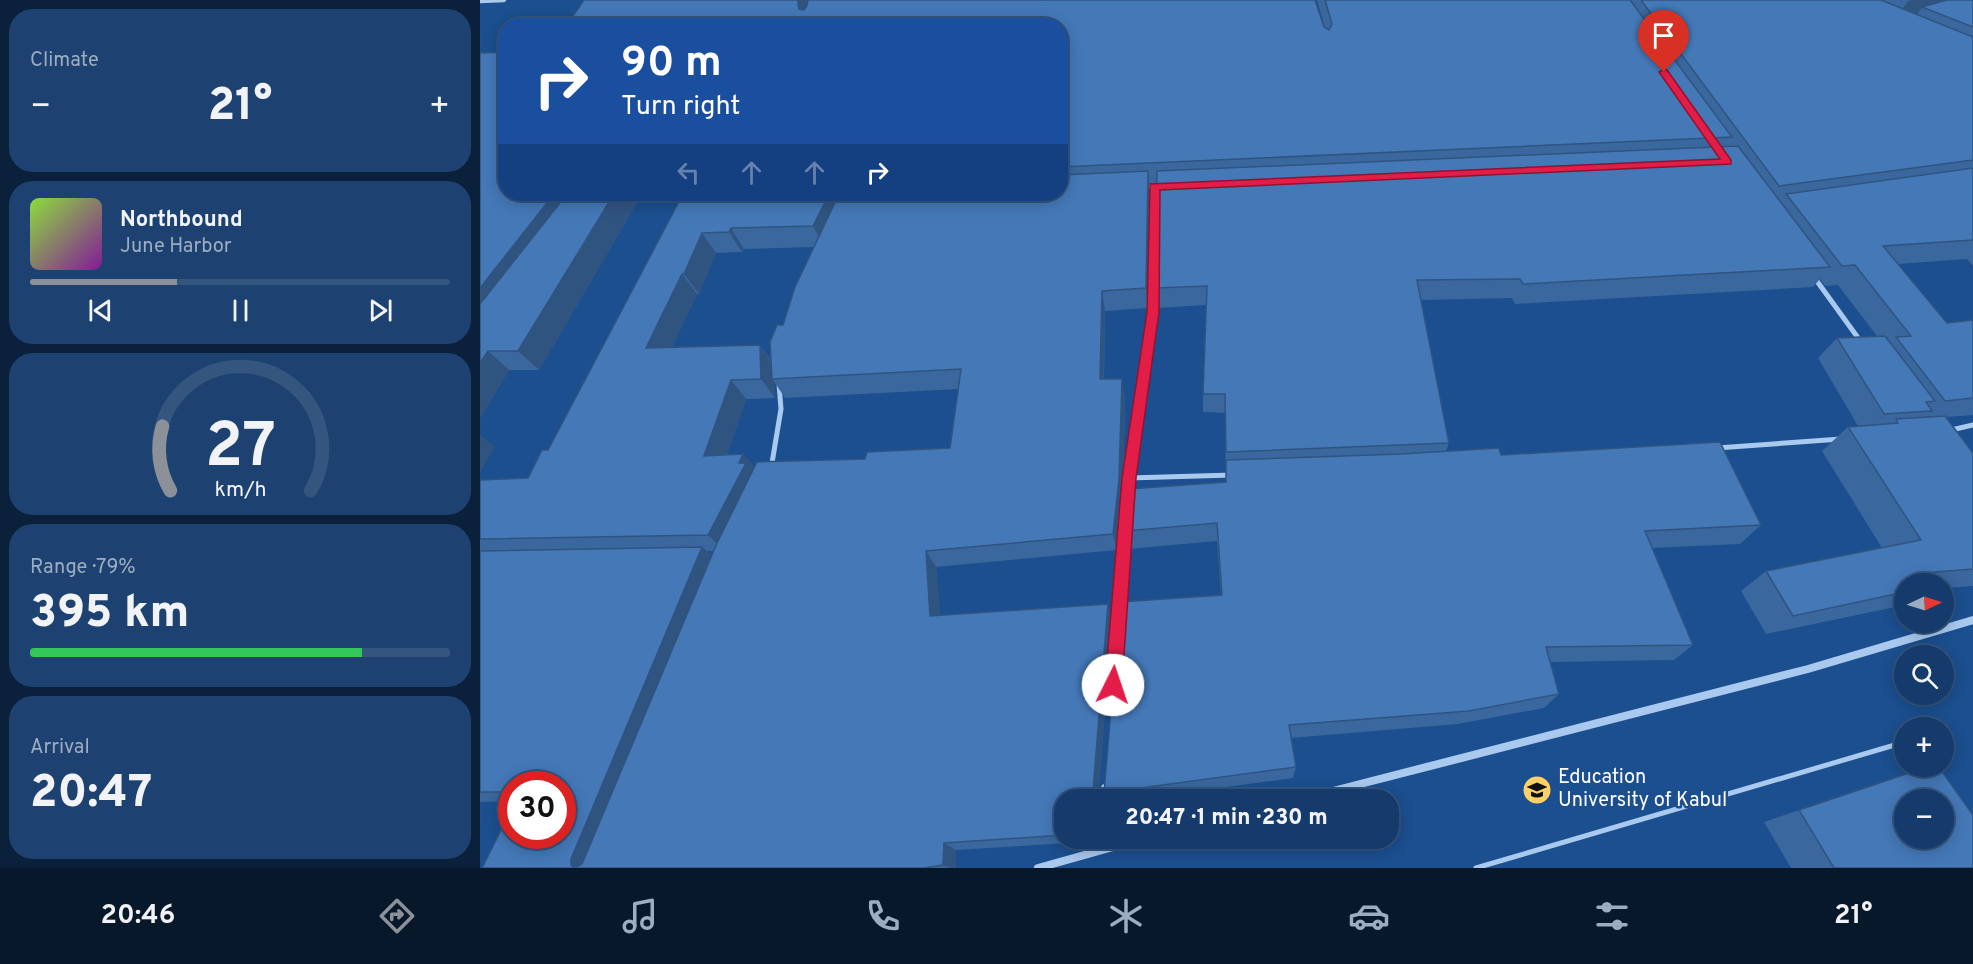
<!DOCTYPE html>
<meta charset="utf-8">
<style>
:root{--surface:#143b6b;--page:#1d4271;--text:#f1f3f6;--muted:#9dadc1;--line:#33557e;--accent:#8c9099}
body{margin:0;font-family:Overpass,sans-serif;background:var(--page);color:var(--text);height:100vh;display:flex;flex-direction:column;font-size:22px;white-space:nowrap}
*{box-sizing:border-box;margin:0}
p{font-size:20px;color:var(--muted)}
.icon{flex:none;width:33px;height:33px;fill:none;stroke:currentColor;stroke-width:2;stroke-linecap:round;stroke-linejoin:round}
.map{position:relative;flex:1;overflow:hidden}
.side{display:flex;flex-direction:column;gap:9px;padding:9px;background:#0b203b;width:480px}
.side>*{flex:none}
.hud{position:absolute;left:18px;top:18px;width:570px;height:183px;border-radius:24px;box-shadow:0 3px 15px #0003,0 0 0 2px var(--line);background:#1a4fa0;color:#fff;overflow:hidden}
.needle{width:39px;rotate:86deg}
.fabs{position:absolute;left:1414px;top:573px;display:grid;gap:12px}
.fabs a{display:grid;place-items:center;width:60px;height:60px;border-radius:50%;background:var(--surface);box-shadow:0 3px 15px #0003,0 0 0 2px var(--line);font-size:30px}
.speed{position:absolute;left:18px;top:771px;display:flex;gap:12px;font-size:30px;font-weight:700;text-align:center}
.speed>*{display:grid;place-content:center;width:78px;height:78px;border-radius:50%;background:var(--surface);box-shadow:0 3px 15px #0003,0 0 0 2px var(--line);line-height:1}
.speed .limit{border:9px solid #d22;background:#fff;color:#111}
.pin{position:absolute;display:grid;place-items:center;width:51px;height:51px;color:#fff;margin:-62px -26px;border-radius:50% 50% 50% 0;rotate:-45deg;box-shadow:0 0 6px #0007}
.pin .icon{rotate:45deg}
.me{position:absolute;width:66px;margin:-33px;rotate:4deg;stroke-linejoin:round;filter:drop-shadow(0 0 4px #0008)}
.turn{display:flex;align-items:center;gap:21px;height:126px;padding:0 24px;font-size:27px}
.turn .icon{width:78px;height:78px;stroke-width:2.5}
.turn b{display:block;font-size:42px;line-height:51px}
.lanes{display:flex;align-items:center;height:57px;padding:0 24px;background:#0003;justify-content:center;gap:30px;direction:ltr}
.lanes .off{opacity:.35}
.big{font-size:45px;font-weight:800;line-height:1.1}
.side .tile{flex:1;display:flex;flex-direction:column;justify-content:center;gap:9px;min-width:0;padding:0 21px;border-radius:24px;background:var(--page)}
.side .dial{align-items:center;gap:0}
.dial svg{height:156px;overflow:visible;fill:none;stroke:var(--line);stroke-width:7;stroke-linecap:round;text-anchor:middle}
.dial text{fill:var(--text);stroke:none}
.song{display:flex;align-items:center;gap:18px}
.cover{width:72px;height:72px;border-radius:9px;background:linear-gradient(135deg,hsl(90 70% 55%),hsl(290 70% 35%))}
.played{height:6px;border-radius:3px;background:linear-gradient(90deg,var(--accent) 35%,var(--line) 35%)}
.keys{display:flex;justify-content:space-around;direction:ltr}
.heat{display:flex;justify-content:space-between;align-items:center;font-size:33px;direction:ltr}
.charge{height:9px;border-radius:4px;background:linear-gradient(90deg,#34c759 79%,var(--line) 0)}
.trip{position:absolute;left:574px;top:789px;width:345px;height:60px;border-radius:24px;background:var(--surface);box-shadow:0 3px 15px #0003,0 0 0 2px var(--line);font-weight:800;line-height:60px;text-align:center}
.dock{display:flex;height:96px;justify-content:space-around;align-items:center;background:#08182b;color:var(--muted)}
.dock .icon{width:42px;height:42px}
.dock .on{color:var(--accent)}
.dock b{font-size:27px;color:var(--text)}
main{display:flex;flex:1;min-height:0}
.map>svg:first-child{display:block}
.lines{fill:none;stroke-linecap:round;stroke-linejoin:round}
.lane{stroke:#a9c9ee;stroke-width:5}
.street-far2{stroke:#a9c9ee;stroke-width:4.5}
.street-far1{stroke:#a9c9ee;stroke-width:5}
.street{stroke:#a9c9ee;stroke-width:8}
.wall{fill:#3a679d;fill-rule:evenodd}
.shaded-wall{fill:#305480}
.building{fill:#4478b7;stroke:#305480;stroke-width:1.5;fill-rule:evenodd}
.route{fill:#e11d48;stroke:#92132f;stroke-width:1.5}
.labels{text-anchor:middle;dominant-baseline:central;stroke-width:5;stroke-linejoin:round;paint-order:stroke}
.near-poi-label{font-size:20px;fill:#fff;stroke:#1b4f8f;text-anchor:start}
</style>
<main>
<section class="side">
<div class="tile"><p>Climate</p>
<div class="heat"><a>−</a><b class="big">21°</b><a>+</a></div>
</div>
<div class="tile">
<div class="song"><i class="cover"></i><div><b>Northbound</b><p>June Harbor</p></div></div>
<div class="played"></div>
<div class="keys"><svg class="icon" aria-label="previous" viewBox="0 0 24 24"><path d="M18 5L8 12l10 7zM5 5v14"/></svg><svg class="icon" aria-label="pause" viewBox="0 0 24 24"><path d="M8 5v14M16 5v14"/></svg><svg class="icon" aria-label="next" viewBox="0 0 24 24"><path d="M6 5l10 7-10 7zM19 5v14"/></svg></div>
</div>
<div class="tile dial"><svg viewBox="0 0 100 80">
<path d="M14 69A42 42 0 1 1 86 69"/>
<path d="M14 69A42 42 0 0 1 10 36" stroke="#8c9099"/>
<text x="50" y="56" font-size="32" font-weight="700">27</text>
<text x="50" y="72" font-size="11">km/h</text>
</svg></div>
<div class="tile"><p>Range · 79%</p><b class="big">395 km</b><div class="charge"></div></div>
<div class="tile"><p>Arrival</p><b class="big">20:47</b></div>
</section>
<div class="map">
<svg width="1493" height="868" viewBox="0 0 1493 868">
<rect width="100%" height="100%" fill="#1b4f8f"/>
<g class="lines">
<polyline class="lane" points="996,868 1425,742"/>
<g class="street-far2">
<polyline points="0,1 24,0"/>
<polyline points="662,187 685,186"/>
<polyline points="674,219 674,187"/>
</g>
<g class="street-far1">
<polyline points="1334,277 1381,342"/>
<polyline points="1467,431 1493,425"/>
<polyline points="1237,448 1361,439"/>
<polyline points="291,469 301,409 299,384"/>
<polyline points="649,478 753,475"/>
<polyline points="647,502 673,312 674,217"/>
</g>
<g class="street">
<polyline points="639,610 647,500"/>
<polyline points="624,800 625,788"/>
<polyline points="818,800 1328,669 1493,620"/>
<polyline points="621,838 621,850"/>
<polyline points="558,868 665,838"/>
</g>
</g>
<g class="wall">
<path d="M 837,0 L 1493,0 L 1493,266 L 1487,259 L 1418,264 L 1467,323 L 1493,320 L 1493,415 L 1466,417 L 1493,453 L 1493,586 L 1464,588 L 1464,584 L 1425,584 L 1425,603 L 1420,606 L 1286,634 L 1261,591 L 1286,571 L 1402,548 L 1342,451 L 1368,427 L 1378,426 L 1338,358 L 1357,338 L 1397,336 L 1358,285 L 1345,286 L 1340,279 L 1333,287 L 1035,304 L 1032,298 L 941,300 L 969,443 L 966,451 L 1021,455 L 1281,525 L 1260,544 L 1172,548 L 1213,645 L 1194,660 L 1070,662 L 1079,694 L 1064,708 L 978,724 L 811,738 L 816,767 L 813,778 L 652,800 L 628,800 L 624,793 L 741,595 L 737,541 L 649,549 L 645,531 L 746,482 L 745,413 L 723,412 L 723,394 L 726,305 L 678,308 L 676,288 L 677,184 L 669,184 L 668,308 L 625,311 L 624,379 L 645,398 L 643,496 L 637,550 L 456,567 L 460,615 L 632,619 L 618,800 L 585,800 L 585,838 L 604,838 L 604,842 L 476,850 L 476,868 L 2,868 L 82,836 L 32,784 L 32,801 L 0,802 L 0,480 L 48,478 L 68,450 L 203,194 L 580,194 L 580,26 L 844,27 L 845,28 ZM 334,247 L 303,325 L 291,360 L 280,345 L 192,347 L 217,294 L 219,294 L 236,253 L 262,252 L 264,249 ZM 295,383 L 305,398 L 478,389 L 470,448 L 385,459 L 275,468 L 263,454 L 247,455 L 266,399 L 295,398 ZM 227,551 L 234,551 L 232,556 Z"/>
<polygon points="0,53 26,194 162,194 59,370 29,370 0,418"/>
<polygon points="1319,810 1493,868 1311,868 1284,822"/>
</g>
<g class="shaded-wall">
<polygon points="318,0 328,0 327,26 318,5"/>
<polygon points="1433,0 1493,0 1442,7 1436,16 1414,21 1428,1"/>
<polygon points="668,171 669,192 668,308 666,288"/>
<polygon points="74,194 108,194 0,336 0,288"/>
<polygon points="134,194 162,194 59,370 38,351"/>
<polygon points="349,194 368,194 344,246 333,226"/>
<polygon points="251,228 264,249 262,252 249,232"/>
<polygon points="222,233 236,253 219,294 204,274"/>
<polygon points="202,274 217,294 183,367 166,348"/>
<polygon points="622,291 625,311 623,398 620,379"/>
<polygon points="280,345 293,364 292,379 295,383 295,398 281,379"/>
<polygon points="8,351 29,370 0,418 0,363"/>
<polygon points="642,379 645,398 643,496 637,550 633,534"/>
<polygon points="251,380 266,399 241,473 224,456"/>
<polygon points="0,435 15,446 0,473"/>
<polygon points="263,454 278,472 245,551 228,535"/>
<polygon points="222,547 240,563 118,866 94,868 91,865 91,859"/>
<polygon points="446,551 456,567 461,630 450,616"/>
<polygon points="628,604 632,619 618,800 613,791"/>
<polygon points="464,843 476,850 476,868 470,868 463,865"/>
</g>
<g class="building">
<polygon points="104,0 318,0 318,5 319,9 324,10 327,6 328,0 835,0 844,27 849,30 852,24 845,0 1150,0 1252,137 580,167 580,26 86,26"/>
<polygon points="1161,0 1401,0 1493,37 1493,160 1299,186"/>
<polygon points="1467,0 1493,0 1493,27 1442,7"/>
<polygon points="26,52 26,194 74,194 0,288 0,53"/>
<polygon points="1258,146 1350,267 1043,284 1040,279 937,280 969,443 746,452 745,394 723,394 727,286 676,288 677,171"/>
<polygon points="1493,168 1493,240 1403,246 1467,323 1493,320 1493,398 1465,401 1416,337 1431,336 1375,265 1362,266 1306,194"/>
<polygon points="668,171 666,288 622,291 620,379 642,379 639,479 633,534 446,551 450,616 628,604 613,791 616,797 616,800 585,800 585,835 464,843 463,865 444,868 2,868 32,808 32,836 82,836 82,784 32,784 32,792 0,792 0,551 222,547 91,859 91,865 94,868 102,864 237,543 277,462 385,459 387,452 470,448 481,369 292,379 290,342 297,325 303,325 315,287 359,194 580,194 580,175"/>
<polygon points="87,194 134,194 38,351 8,351 0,363 0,304"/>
<polygon points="203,194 349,194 333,226 251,228 249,232 222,233 204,274 202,274 166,348 280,345 281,379 251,380 224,456 263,454 259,463 266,463 228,535 0,539 0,480 48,478 62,450 68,450"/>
<polygon points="1405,336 1455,401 1446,402 1452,411 1404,414 1357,338"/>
<polygon points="1465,416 1493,453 1493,569 1444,573 1451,584 1425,584 1425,592 1313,616 1286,571 1441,540 1368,427 1418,423 1416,419"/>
<polygon points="1240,442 1281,525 1165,531 1213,645 1066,647 1079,694 989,711 809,725 816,767 624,793 640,602 742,595 737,523 645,531 649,489 746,482 746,460 921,454 1019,448 1021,455"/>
<path d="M 1450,766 L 1458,766 L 1493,815 L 1493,868 L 1354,868 L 1319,810 ZM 1425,800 L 1464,800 L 1464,838 L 1425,838 Z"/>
</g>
<polygon class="route" points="1184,69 1187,70 1251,160 1251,164 680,190 679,312 656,478 642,685 639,691 633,693 627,691 625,685 642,478 667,312 670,184 1240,159 1179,72"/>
<defs>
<g id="university-disc" transform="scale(1.5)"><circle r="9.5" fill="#ffd166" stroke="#1b4f8f"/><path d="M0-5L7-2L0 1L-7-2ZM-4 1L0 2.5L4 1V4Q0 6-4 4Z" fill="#111"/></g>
</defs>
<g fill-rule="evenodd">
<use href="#university-disc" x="1057" y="790"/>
</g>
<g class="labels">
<g class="near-poi-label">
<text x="1078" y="778">Education<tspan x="1078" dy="23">University of Kabul</tspan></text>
</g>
</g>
</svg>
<div class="fabs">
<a><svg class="needle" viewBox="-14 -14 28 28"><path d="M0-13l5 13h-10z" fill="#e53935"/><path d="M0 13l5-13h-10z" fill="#9dadc1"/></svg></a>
<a><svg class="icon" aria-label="search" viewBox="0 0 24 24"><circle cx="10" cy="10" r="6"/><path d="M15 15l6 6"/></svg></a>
<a>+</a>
<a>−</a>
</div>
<div class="speed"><div class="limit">30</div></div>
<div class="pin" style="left:1184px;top:72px;background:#d93025"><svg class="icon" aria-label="arrive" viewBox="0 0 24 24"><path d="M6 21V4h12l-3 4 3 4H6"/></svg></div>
<svg class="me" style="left:633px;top:685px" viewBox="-20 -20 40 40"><circle r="19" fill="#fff"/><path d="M0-13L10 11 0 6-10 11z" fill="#e11d48"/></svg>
<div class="trip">20:47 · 1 min · 230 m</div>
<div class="hud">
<div class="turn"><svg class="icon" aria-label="right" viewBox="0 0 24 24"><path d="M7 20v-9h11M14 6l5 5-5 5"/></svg><div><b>90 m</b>Turn right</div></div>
<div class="lanes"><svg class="icon off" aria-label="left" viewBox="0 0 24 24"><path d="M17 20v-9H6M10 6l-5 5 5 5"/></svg><svg class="icon off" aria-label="ahead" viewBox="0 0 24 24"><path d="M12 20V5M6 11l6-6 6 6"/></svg><svg class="icon off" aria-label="ahead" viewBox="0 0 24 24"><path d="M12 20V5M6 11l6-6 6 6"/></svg><svg class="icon" aria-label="right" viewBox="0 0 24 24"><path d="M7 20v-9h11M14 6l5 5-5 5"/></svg></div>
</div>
</div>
</main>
<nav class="dock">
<b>20:46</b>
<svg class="icon on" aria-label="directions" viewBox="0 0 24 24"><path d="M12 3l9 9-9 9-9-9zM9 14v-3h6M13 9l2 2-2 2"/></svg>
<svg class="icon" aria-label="music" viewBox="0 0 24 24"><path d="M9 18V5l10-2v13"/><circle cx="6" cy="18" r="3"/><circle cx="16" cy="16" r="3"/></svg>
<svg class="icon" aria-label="phone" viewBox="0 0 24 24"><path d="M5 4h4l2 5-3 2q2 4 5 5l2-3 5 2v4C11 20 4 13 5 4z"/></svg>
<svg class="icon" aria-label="climate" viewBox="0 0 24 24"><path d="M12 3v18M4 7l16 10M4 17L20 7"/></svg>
<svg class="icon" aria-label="car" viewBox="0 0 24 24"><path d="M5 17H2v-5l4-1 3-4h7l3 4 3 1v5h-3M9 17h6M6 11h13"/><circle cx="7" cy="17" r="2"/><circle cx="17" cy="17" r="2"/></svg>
<svg class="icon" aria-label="filters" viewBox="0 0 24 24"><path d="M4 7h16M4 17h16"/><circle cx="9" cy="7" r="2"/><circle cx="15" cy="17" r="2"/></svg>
<b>21°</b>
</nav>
